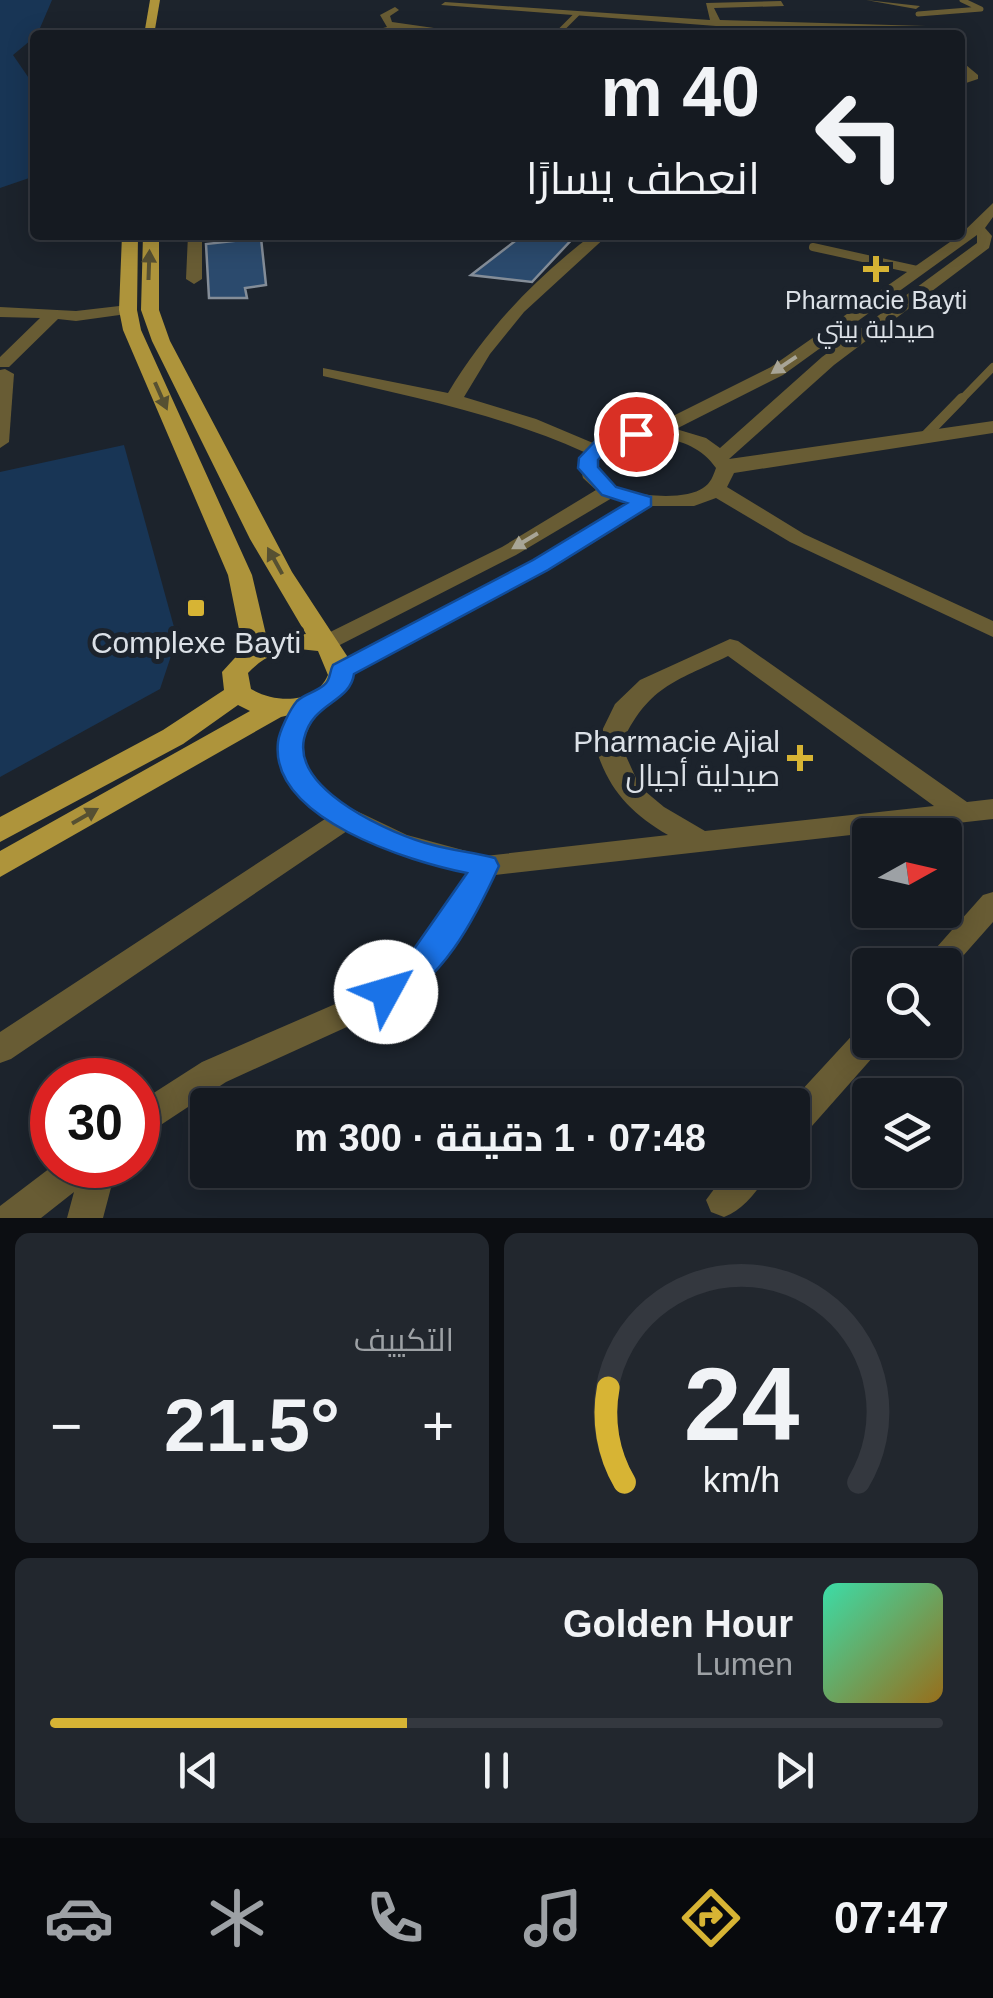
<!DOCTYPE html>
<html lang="ar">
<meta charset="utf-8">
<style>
:root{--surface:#151a21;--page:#22272e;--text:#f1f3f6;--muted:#9da1a5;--line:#34383f;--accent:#d7b434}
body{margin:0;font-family:Helvetica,Cairo,sans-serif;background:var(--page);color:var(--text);direction:rtl;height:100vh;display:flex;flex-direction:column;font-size:38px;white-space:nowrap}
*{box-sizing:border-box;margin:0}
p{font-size:32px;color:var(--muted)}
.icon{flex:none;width:55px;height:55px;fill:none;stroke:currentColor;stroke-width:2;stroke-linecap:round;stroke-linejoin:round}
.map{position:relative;height:1218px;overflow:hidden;direction:ltr}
.details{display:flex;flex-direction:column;gap:15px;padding:15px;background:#0c0e12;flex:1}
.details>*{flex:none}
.hud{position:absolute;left:30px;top:30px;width:935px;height:210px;border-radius:10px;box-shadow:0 5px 25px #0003,0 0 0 2px var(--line);direction:rtl;background:#151a21;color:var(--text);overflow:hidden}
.needle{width:65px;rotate:82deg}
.fabs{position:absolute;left:852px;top:818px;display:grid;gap:20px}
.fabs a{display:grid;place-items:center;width:110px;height:110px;border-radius:10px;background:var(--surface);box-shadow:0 5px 25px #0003,0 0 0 2px var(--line);font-size:50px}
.speed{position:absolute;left:30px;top:1058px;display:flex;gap:20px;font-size:50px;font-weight:700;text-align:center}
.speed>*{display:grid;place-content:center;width:130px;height:130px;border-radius:50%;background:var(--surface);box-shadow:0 5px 25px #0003,0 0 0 2px var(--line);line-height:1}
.speed .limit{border:15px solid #d22;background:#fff;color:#111}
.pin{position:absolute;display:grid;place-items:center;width:85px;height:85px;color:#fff;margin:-42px;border:5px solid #fff;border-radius:50%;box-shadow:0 2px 10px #0007}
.me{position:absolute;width:110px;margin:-55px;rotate:51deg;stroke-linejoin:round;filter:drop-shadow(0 0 8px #0008)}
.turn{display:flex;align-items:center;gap:35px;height:210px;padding:0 40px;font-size:45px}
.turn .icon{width:130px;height:130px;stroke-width:2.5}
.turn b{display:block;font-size:70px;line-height:85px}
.big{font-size:75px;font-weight:700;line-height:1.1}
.details .tile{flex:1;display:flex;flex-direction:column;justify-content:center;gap:15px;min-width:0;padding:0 35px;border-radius:15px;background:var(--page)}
.details .dial{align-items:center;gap:0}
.dial svg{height:260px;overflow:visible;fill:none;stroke:var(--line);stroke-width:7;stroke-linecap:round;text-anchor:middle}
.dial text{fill:var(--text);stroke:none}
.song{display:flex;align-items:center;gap:30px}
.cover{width:120px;height:120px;border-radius:15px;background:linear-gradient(135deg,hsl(160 70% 55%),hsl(40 70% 35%))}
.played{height:10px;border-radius:5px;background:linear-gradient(90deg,var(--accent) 40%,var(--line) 40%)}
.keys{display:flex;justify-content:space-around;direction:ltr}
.heat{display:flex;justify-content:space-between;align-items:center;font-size:55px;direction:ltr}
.details .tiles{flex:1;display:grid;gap:15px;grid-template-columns:1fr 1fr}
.tile:last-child{grid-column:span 2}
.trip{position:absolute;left:190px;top:1088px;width:620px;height:100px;border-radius:10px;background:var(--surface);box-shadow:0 5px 25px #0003,0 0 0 2px var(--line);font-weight:700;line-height:100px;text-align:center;direction:rtl}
.menu{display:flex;height:160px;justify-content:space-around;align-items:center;background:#080a0d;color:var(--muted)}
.menu .icon{width:70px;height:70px}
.menu .on{color:var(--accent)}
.menu b{font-size:45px;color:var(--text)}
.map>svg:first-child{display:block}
.green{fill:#183555}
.building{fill:#2b4a6d;stroke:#848d98;stroke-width:2.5}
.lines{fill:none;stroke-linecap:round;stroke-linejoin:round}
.lane-far2{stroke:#685c34;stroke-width:5}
.lane-far1{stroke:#685c34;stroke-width:8}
.lane{stroke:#685c34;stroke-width:10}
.street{fill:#685c34;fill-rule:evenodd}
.primary{fill:#ae943b;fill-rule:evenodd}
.oneway{fill:#565032}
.oneway2{fill:#a8a596}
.route{fill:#1a73e8;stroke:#114b97;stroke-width:2.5}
.poi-dot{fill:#d7b434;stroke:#1c232c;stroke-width:4}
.labels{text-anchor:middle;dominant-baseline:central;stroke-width:10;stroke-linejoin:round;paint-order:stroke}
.far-poi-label{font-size:25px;fill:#dce1e7;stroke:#1c232c}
.poi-label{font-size:30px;fill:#dce1e7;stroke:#1c232c}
</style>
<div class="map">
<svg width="993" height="1218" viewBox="0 0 993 1218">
<rect width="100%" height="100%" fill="#1c232c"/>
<g class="green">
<polygon points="0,0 52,0 37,35 13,55 35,87 35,176 0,188"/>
<polygon points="124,445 177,638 160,689 0,777 0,472"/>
</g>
<g class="building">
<polygon points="523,235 576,235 532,282 471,275"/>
<polygon points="261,238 266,285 245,288 247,298 209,298 206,244"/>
</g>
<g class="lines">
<g class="lane-far2">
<polyline points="918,14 981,9 962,0"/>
<polyline points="556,35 577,14"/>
</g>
<g class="lane-far1">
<polyline points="813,247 917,270"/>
<polyline points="960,401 993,367"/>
</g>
<polyline class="lane" points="924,437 962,398"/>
<g class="street">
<polygon points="866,0 920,6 916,9"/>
<polygon points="781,1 784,6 714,8 720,20 926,26 716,26 441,5 445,2 710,20 706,3"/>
<polygon points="395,7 399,10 390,16 392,22 441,29 436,32 404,28 356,35 387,27 380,15"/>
<polygon points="960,60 978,75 978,79 960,85 960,78 967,76 960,69"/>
<path d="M 993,203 L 993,217 L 985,228 L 992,236 L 989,248 L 834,365 L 729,459 L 993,421 L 993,433 L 734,473 L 727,487 L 804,534 L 993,621 L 993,637 L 790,542 L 716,498 L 694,506 L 651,506 L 549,570 L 349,675 L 333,675 L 329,670 L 333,665 L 533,560 L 629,502 L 612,498 L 516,555 L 332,649 L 316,649 L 312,644 L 316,639 L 502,547 L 596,490 L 583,478 L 578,459 L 584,452 C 500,414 412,397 323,376 L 323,368 L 448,393 C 486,330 534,279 592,235 L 608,235 L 524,312 L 490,354 L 464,397 L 536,419 L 593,443 L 611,433 L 653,426 L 771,367 L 960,235 ZM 977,235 L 977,243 L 822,357 L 720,448 L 706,438 L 676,429 L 783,375 ZM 659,437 C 683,441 702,448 716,468 C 713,476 711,483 703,488 C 684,502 616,497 602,476 C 599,471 599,465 598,460 C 616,441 635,439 659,437 Z"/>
<polygon points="188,235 228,235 202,241 202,279 194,284 186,279"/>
<polygon points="128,305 136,310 134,313 76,321 58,319 9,367 0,367 0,357 40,318 0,317 0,307 76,311"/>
<polygon points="5,369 14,374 9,442 0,448 0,370"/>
<path d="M 730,639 L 738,641 L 967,802 L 993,799 L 993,819 L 495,875 L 483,900 L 422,987 L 371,1016 L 226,1082 L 150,1132 L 138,1136 L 138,1103 L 202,1062 L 349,998 L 400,969 L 468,873 L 387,849 L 347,831 L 11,1059 L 0,1063 L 0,1032 L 325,819 C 275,782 265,754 298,700 L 316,700 L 319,706 L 303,741 L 306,767 L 317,784 L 342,804 L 407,835 L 485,856 L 668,835 C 630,813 607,788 595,745 L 615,704 L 640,680 ZM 728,656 L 934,806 L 705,831 L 664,807 L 640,787 L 621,745 C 647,687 674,682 728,656 Z"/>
<polygon points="993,892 993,922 947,974 945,965 921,965 983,895"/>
<polygon points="870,1024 870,1040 885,1040 881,1048 804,1135 792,1139 792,1105 788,1105 859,1028"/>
<polygon points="54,1165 117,1165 103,1218 67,1218 74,1192 41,1218 0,1218 0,1206"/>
<path d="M 728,1170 L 769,1170 C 760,1189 744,1209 724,1217 L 711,1212 L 706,1200 Z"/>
</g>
<g class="primary">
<polygon points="150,0 160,0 154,35 144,35"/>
<path d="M 122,235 L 138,235 L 137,310 L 141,330 L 252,575 L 267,639 L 306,634 L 250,539 L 152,341 L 141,310 L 143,235 L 159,235 L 159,310 L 170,341 L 292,572 L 349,659 L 353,681 L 330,705 L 281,717 L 0,877 L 0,851 L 250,711 L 238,705 L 183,744 L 0,842 L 0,817 L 163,730 L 224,690 L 222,672 L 243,649 L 228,575 L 123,330 L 119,310 ZM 299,649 L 318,651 L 328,675 C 315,705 275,703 251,689 L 248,673 C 263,657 278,651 299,649 Z"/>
</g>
</g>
<defs><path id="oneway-solid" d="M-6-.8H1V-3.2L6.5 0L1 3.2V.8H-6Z" transform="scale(2.5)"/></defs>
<g class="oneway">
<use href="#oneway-solid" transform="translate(149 265) rotate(-88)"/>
<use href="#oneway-solid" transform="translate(161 396) rotate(66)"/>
<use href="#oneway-solid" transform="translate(275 561) rotate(-119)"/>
<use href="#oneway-solid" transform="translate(85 816) rotate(-30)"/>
</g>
<g class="oneway2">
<use href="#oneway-solid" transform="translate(784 365) rotate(146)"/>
<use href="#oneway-solid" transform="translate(525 541) rotate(149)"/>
</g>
<path class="route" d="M 636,428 L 642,430 L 642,437 L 611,446 L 598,460 L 598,467 L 616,487 L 651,497 L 651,506 L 548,570 L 354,674 C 350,703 312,702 304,739 C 293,791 393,835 433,845 C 454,851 475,852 495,858 L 499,866 C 476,916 441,987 386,1005 L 375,1001 L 370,992 L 375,983 L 400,969 L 467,873 C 411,862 269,819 278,742 C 279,732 290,709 297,701 C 304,694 316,692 324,685 C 331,680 329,672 333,665 L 533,560 L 627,503 L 602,495 L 578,468 L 579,458 L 598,438 Z"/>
<g class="poi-dot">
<path d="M871 254h10v10h10v10h-10v10h-10v-10h-10v-10h10z"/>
<rect x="186" y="598" width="20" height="20" rx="5"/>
<path d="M795 743h10v10h10v10h-10v10h-10v-10h-10v-10h10z"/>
</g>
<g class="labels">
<g class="far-poi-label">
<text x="876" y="300">Pharmacie Bayti<tspan x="876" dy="29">صيدلية بيتي</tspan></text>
</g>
<g class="poi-label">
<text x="196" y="642">Complexe Bayti</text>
<text x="780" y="741" text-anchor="end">Pharmacie Ajial<tspan x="780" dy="34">صيدلية أجيال</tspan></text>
</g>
</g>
</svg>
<div class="fabs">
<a><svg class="needle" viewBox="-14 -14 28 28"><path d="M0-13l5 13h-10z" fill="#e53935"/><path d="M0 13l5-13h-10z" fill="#9da1a5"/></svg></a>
<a><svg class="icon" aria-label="search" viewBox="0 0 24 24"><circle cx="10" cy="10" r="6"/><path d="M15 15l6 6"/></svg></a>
<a><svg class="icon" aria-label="layers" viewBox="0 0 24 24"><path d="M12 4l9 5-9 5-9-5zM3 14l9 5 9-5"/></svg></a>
</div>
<div class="speed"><div class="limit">30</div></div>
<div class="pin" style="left:636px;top:434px;background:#d93025"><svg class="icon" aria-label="arrive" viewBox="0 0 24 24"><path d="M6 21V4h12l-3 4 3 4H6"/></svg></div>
<svg class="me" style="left:386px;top:992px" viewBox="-20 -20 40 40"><circle r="19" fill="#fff"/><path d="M0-13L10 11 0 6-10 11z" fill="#1a73e8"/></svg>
<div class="trip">07:48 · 1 دقيقة · 300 m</div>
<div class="hud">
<div class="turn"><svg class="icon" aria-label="left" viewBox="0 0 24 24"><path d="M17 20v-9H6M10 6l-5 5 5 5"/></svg><div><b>40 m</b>انعطف يسارًا</div></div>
</div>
</div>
<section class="details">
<div class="tiles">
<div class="tile dial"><svg viewBox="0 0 100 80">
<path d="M14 69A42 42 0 1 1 86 69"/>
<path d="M14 69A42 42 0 0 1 9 40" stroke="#d7b434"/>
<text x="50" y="56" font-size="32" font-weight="700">24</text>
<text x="50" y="72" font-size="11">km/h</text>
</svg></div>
<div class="tile"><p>التكييف</p>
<div class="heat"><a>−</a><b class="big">21.5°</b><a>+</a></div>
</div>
<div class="tile">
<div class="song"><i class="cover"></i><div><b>Golden Hour</b><p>Lumen</p></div></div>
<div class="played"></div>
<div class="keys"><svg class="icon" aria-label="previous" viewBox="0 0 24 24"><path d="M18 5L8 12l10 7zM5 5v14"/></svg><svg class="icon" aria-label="pause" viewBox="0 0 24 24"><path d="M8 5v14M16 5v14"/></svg><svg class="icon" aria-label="next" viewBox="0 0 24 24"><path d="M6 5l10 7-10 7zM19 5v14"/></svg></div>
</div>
</div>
</section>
<nav class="menu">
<b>07:47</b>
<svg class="icon on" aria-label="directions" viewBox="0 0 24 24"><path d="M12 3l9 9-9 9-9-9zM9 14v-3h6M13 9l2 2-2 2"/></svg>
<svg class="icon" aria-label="music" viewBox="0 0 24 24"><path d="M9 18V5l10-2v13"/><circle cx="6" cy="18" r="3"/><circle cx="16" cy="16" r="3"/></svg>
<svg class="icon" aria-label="phone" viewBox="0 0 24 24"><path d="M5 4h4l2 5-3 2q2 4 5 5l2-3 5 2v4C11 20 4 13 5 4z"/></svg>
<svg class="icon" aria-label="climate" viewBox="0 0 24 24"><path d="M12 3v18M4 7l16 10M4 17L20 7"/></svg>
<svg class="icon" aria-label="car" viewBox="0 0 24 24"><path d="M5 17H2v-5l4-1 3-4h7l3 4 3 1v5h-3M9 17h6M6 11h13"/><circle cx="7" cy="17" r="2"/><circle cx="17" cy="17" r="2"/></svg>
</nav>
